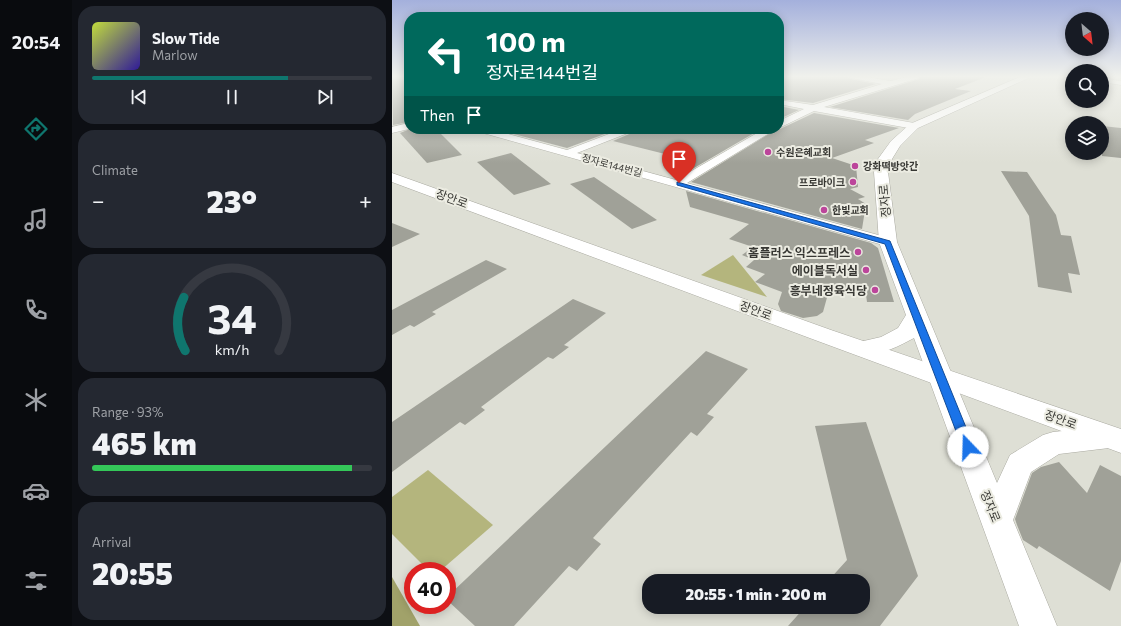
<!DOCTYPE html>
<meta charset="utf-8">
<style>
:root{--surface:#171b24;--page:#242831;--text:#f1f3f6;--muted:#9ea1a6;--line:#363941;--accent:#0f766e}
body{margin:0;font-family:Commissioner,"Noto Sans KR",sans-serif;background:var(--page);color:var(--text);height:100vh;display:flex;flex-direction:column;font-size:15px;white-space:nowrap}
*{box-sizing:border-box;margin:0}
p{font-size:13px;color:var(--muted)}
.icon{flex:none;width:22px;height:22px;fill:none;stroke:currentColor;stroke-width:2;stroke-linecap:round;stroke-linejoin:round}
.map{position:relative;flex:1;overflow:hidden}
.side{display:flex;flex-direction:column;gap:6px;padding:6px;background:#0d0f14;width:320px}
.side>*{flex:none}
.hud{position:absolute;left:12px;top:12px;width:380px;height:122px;border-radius:16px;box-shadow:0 2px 10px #0003;background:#00695c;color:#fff;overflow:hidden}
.needle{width:26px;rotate:152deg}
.buttons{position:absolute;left:673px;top:12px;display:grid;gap:8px}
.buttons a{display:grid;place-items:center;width:44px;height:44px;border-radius:50%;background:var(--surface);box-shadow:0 2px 10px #0003;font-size:20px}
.speed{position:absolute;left:12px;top:562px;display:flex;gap:8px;font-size:20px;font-weight:700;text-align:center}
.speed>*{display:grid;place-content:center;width:52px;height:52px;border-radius:50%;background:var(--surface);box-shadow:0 2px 10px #0003;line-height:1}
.speed .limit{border:6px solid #d22;background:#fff;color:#111}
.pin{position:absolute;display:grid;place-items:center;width:34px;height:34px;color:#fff;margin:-41px -17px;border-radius:50% 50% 50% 0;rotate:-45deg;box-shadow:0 0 4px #0007}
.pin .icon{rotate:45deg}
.me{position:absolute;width:44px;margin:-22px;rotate:339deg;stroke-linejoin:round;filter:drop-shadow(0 0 3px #0008)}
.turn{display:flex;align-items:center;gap:14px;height:84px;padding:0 16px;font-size:18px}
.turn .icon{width:52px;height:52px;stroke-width:2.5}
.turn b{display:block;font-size:28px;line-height:34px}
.then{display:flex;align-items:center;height:38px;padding:0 16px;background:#0003;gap:8px;font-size:15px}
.big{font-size:30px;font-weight:800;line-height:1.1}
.side .widget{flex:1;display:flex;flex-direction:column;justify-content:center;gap:6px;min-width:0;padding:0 14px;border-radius:16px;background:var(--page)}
.side .dial{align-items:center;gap:0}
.dial svg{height:104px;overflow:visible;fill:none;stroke:var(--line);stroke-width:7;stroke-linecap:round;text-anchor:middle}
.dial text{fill:var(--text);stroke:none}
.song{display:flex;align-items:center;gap:12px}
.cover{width:48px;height:48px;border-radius:6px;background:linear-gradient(135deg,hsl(70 70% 55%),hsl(250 70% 35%))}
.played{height:4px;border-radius:2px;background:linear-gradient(90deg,var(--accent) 70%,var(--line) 70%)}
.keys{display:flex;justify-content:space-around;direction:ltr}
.heat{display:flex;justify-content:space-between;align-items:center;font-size:22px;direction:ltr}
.charge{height:6px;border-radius:3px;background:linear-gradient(90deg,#34c759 93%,var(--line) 0)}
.trip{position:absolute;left:250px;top:574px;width:228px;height:40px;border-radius:16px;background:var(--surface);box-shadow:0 2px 10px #0003;font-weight:800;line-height:40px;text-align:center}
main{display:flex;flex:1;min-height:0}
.tab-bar{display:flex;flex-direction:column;width:72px;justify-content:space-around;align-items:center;background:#090b0e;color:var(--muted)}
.tab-bar .icon{width:28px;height:28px}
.tab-bar .current{color:var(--accent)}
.tab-bar b{font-size:18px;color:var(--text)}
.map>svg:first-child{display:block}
.green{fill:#b4b57d}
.forest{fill:#a1a26a}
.building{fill:#a0a198}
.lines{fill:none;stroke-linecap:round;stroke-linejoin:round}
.minor-casing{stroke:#aaaaa1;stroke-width:1}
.tertiary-casing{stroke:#aaaaa1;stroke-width:1}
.secondary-casing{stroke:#aaaaa1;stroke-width:1}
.minor{fill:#fff;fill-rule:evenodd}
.tertiary{fill:#fff;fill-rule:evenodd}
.secondary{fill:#fff;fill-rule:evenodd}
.route{fill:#1a73e8;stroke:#114b97}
.poi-dot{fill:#bc459b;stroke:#ecece2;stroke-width:1.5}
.labels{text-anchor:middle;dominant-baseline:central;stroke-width:4;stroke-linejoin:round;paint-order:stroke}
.far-poi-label{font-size:10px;font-weight:bold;fill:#373733;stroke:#ecece2;text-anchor:start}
.far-street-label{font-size:10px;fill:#373733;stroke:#ecece2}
.street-label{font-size:12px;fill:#373733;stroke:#ecece2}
.poi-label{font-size:12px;font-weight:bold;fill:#373733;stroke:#ecece2;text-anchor:end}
</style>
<main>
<nav class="tab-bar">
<b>20:54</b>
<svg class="icon current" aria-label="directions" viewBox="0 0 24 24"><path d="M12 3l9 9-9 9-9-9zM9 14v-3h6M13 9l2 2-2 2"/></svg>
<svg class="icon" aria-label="music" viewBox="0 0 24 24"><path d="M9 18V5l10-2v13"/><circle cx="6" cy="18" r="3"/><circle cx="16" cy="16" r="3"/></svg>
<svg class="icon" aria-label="phone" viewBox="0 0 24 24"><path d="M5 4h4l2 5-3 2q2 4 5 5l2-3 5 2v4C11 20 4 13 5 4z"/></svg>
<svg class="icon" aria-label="climate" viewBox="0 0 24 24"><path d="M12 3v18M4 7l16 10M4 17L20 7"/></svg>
<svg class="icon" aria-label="car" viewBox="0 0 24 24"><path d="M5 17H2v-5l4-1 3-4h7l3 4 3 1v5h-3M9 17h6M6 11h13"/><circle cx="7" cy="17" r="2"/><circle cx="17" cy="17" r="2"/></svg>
<svg class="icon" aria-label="filters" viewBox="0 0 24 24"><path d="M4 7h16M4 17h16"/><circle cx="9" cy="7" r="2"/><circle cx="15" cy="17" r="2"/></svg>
</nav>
<section class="side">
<div class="widget">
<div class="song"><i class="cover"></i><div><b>Slow Tide</b><p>Marlow</p></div></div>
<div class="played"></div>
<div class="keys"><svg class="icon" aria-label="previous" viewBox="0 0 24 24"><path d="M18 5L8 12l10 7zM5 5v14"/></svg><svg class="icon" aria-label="pause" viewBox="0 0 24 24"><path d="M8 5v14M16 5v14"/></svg><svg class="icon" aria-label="next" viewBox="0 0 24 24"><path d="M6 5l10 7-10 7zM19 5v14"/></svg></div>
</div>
<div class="widget"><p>Climate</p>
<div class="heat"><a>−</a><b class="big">23°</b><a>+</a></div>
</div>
<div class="widget dial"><svg viewBox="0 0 100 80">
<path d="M14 69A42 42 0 1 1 86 69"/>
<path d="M14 69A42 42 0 0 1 13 28" stroke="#0f766e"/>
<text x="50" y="56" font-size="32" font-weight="700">34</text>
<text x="50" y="72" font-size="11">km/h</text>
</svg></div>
<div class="widget"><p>Range · 93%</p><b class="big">465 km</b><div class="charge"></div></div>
<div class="widget"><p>Arrival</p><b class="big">20:55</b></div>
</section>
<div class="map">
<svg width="729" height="626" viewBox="0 0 729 626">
<rect width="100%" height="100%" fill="#dedfd5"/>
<g class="green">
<polygon points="341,255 375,297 309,275"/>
<polygon points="36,470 101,525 48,571 37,571 0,534 0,497"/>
</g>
<polygon class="forest" points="0,577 28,626 0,626"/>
<g class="building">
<polygon points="0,76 17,76 17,122 1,125"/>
<polygon points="387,76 454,76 459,79 484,84 421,103 387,99"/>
<polygon points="528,76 594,77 563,89 579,91 523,114 516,120 438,107 527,79"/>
<polygon points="387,106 407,110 387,119"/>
<polygon points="422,113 507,128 473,140 482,143 440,158 464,166 466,187 458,189 473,197 466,199 474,204 470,229 299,182 385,129 388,129"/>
<polygon points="710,126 729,128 729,158 710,156"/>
<polygon points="18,129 44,129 70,155 35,163 8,133"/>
<polygon points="114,129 226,129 175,148 114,132"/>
<polygon points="244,129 369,129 290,175 285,157 221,141 242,132"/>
<polygon points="119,153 159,184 122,195 85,162"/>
<polygon points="609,171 635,172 664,215 669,235 679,236 688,275 676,273 680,293 646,287 637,216"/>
<polygon points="202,177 265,220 240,229 178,184"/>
<polygon points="294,191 479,243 486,248 502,302 475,302 474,295 436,294 431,312 425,316 411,318 389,311 386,304 390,292 363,282 373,274 354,267 362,260 350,255 361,247 337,239 357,224 298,207"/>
<polygon points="0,223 28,234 0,247"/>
<polygon points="94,260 115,269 40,312 44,314 22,327 18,325 0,335 0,310"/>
<polygon points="181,299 214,313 172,345 177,347 161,359 156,357 89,407 93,410 73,425 68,422 0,472 0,422"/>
<polygon points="314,351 356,369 315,414 322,417 305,436 299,432 201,538 209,544 185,571 177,566 122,626 83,626 55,600 55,597"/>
<polygon points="474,422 526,576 488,626 396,626 413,607 471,607 471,581 436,581 455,560 423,426"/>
<polygon points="667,462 695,493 708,465 729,476 729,561 718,591 647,546 645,549 631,540 625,525 623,519 640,473 649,467"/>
</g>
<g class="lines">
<g class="minor-casing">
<g id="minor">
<polygon points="455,76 469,76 499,81 517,76 527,76 527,78 432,107 522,123 525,124 527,126 525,128 522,129 422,111 387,128 387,121 412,109 387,104 387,100 421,105 490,84 459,78"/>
<polygon points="710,78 729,81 729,85 710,82"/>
<polygon points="17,123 17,129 0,133 0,127"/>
<polygon points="82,129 98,129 175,150 230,129 243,129 241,131 185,153 284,180 372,129 384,129 295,183 501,239 503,242 501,245 496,246 491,245 84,131"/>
</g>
</g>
<g class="tertiary-casing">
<path id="tertiary" d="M 630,76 L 641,76 L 526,128 L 508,146 L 500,159 L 496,172 L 505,242 L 605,483 L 618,455 L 651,435 L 661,432 L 717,426 L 727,429 C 729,435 729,439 727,445 L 717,448 L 667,454 L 639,472 L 621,520 L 665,626 L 627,626 L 522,338 C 505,347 483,359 463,353 L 460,348 L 463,343 L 489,337 L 506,328 L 514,315 L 487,242 L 482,172 L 486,159 L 499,141 L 518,124 Z"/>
</g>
<g class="secondary-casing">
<polygon id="secondary" points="0,173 439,330 729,429 729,453 423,340 0,182"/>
</g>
<use href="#minor" class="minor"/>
<use href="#tertiary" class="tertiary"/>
<use href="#secondary" class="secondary"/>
</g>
<linearGradient id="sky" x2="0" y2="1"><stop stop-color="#a4b0dc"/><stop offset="0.47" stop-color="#f0f1ec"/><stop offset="1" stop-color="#f0f1ec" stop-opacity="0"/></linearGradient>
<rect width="729" height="163" fill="url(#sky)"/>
<polygon class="route" points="285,182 498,241 582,447 580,451 576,452 572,451 570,447 493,244 285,185"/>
<g class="poi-dot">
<circle cx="376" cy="152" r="4"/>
<circle cx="463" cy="166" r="4"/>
<circle cx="461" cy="182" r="4"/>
<circle cx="432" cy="210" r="4"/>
<circle cx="466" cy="252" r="4"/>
<circle cx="474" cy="270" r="4"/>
<circle cx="483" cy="290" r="4"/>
</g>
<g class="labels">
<g class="far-poi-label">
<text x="384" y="152">수원은혜교회</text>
<text x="471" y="166">강화떡방앗간</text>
<text x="453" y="182" text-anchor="end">프로바이크</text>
<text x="440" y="210">한빛교회</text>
</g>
<g class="far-street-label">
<text transform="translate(220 165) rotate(15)">정자로144번길</text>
</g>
<g class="street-label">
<text transform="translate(60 198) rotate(20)">장안로</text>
<text transform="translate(492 201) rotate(-95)">정자로</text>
<text transform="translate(364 310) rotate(20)">장안로</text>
<text transform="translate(669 419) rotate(20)">장안로</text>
<text transform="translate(599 506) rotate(68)">정자로</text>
</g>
<g class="poi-label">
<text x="458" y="252">홈플러스 익스프레스</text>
<text x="466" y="270">에이블독서실</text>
<text x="475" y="290">흥부네정육식당</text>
</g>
</g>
</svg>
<div class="buttons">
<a><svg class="needle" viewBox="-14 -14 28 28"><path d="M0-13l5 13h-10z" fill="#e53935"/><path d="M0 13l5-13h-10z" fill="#9ea1a6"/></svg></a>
<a><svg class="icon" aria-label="search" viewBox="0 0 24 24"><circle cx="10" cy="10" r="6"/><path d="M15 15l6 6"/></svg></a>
<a><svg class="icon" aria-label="layers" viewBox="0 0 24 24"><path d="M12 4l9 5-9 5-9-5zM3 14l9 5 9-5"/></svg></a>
</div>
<div class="speed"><div class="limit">40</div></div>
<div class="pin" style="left:287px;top:183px;background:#d93025"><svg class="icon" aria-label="arrive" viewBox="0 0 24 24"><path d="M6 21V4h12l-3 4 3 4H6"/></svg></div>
<svg class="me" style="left:576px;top:447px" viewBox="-20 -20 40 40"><circle r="19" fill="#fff"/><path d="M0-13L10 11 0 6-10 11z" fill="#1a73e8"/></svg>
<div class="trip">20:55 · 1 min · 200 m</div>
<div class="hud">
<div class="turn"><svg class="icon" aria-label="left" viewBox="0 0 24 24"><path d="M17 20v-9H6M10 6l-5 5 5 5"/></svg><div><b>100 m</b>정자로144번길</div></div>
<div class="then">Then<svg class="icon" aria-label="arrive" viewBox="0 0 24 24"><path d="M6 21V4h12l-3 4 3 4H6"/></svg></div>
</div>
</div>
</main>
